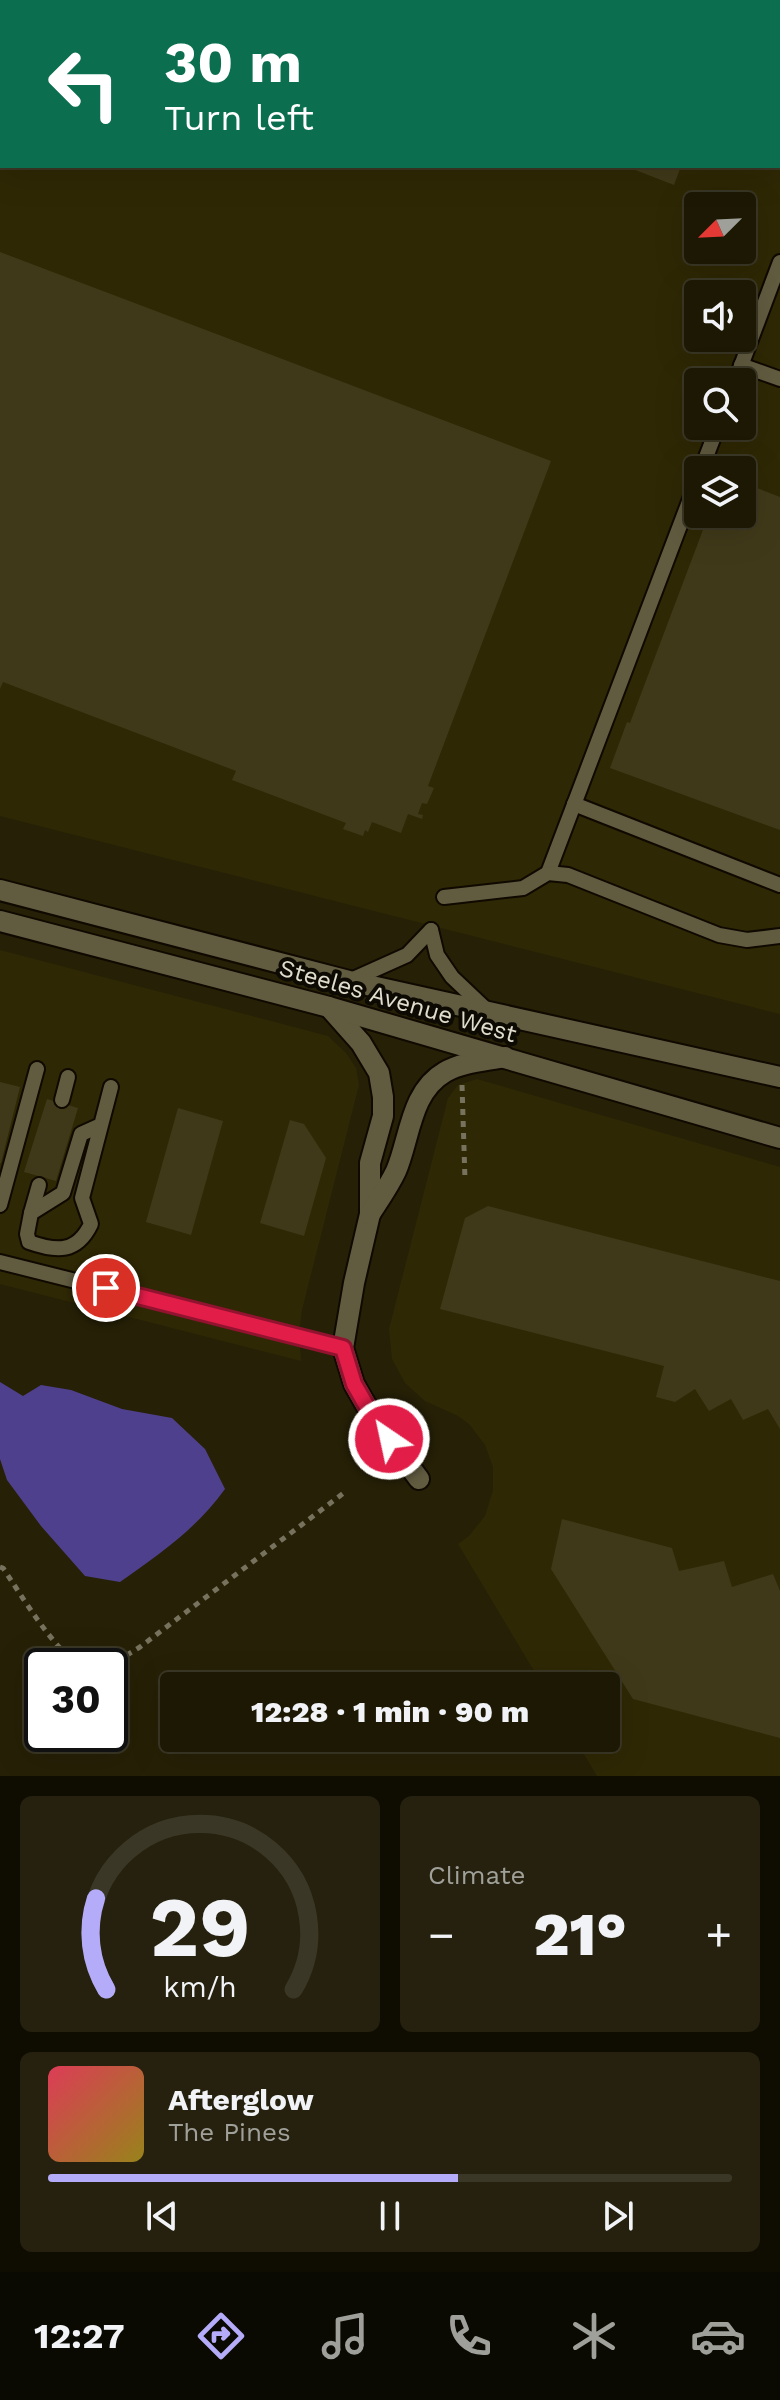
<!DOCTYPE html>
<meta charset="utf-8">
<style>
:root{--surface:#1c1804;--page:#25210e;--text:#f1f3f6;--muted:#a0a09a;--line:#3a3726;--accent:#b4acf9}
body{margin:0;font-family:"Work Sans",sans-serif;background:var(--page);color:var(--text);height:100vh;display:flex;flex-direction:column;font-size:30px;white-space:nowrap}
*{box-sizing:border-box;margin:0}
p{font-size:26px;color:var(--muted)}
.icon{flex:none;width:44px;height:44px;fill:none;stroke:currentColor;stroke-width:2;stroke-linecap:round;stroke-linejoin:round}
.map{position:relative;height:1776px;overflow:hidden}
.panel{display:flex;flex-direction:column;gap:20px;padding:20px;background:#0f0d02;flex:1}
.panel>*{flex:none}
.banner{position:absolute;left:0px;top:0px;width:780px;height:168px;box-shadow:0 8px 32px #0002,0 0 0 2px var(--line);background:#0b6e4f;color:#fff;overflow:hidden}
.needle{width:52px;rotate:246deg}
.controls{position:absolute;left:684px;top:192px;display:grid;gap:16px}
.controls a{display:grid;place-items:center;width:72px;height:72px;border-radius:8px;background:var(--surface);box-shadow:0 8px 32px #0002,0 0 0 2px var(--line);font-size:40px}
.speed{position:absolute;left:24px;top:1648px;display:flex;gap:16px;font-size:40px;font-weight:700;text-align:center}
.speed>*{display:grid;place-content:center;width:104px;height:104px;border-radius:50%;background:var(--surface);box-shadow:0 8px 32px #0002,0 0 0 2px var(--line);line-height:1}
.speed .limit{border:4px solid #111;border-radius:12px;background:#fff;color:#111}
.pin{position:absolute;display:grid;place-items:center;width:68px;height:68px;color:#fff;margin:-34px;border:4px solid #fff;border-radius:50%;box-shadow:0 2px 8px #0007}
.me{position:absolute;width:88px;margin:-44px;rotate:326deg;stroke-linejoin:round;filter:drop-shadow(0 0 6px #0008)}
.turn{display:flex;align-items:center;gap:28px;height:168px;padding:0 32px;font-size:36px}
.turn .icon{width:104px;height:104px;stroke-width:2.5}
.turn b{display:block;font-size:56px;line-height:68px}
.big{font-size:60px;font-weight:800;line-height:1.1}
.panel .tile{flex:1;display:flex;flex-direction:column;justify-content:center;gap:12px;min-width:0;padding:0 28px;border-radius:12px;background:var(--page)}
.panel .dial{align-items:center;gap:0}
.dial svg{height:208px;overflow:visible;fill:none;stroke:var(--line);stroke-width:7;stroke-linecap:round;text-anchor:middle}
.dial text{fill:var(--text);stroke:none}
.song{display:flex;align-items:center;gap:24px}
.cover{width:96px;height:96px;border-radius:12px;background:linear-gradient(135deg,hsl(350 70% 55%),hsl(50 70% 35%))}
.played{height:8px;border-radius:4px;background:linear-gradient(90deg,var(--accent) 60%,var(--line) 60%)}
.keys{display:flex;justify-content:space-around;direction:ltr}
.heat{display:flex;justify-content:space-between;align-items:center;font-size:44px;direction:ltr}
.panel .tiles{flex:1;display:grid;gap:20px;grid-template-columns:1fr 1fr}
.tile:last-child{grid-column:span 2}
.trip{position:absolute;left:160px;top:1672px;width:460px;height:80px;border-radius:8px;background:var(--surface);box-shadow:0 8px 32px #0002,0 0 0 2px var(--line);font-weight:800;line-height:80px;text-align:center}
.tab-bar{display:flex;height:128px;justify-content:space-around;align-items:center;background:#0b0a02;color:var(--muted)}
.tab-bar .icon{width:56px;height:56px}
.tab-bar .current{color:var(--accent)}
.tab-bar b{font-size:36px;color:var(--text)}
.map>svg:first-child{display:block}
.built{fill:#2f2805;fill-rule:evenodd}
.water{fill:#4f408e}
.building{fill:#403919}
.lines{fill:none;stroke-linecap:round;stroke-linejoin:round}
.service-casing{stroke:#0f0900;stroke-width:18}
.minor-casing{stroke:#0f0900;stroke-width:24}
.secondary-casing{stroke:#0f0900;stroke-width:24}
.path{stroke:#77725d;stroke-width:5;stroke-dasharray:6 6;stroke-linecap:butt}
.service{stroke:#615b40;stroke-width:14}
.minor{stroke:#615b40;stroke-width:20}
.secondary{stroke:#615b40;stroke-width:20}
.route-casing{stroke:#92132f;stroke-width:20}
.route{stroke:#e11d48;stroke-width:14}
.labels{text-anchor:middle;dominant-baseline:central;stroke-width:8;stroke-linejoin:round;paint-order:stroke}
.street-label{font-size:24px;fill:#e1ddce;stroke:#0c0a02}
</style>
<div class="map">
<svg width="780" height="1776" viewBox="0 0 780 1776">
<rect width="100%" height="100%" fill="#262006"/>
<g class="built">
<path d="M 0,0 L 780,0 L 780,1014 L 0,816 ZM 2,2 L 778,2 L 778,166 L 2,166 ZM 698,206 L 742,206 L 742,250 L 698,250 ZM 698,294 L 742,294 L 742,338 L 698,338 ZM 698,382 L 742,382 L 742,426 L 698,426 ZM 698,470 L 742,470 L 742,514 L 698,514 Z"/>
<polygon points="0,950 328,1036 346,1053 356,1068 359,1085 302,1310 299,1333 301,1361 0,1284"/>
<polygon points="477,1079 780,1167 780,1776 597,1776 574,1738 606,1738 606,1686 543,1686 458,1544 469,1536 485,1516 493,1490 493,1467 485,1445 469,1424 458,1416 425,1401 405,1383 392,1359 389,1329 448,1098 458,1085"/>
</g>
<path class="water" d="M 0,1382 L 23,1396 L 41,1385 L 71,1390 L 122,1409 L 172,1418 L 205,1449 L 225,1489 C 197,1528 160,1554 120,1582 L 85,1576 L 41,1526 L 7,1480 L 0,1459 Z"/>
<g class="building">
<polygon points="625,166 681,166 674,185"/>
<polygon points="0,252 551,461 428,786 434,788 427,804 422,803 418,814 423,815 422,819 408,814 401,833 372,822 368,832 365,830 363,836 343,829 346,823 232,780 236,771 3,682 0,689"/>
<polygon points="742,482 780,497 780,830 610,768 627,722 630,723 709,514 742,514"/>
<polygon points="0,1082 20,1087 1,1163 0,1163"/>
<polygon points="47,1099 78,1108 56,1181 24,1172"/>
<polygon points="178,1108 223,1121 191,1235 146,1222"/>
<polygon points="290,1120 304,1124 326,1158 304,1236 260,1223"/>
<polygon points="488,1206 780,1281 780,1429 768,1409 743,1420 731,1399 709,1411 695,1389 675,1402 656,1397 664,1366 440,1309 465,1218"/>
<polygon points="562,1519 672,1548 679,1571 724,1561 732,1587 773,1574 780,1591 780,1738 633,1699 551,1569"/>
</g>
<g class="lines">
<g class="service-casing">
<g id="service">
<polyline points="741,365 780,379"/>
<polyline points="735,382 780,262"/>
<polyline points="701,470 718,426"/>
<polyline points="574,804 780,885"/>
<polyline points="548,873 698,478"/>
<polyline points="444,897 523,888 548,873 568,875 719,935 747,940 780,936"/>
<polyline points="431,930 437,955 452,977 489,1012"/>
<polyline points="349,981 407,955 431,930"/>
<polyline points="62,1100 68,1077"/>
<path d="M 101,1125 L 81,1134 L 63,1193 L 31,1213 L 27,1234 L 29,1242 C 57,1252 77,1253 91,1224 L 82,1198 L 111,1087"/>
<polyline points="0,1205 37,1069"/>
<polyline points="31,1213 39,1185"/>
<polyline points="0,1262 343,1348"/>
</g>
</g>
<g class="minor-casing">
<g id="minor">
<polyline points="329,1007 361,1043 379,1073 383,1097 383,1116 370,1163 370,1214 354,1283 343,1348 354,1384 374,1419 419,1479"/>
<path d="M 370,1214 C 379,1200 389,1186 396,1171 C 410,1139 410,1092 445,1072 C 462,1062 485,1061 505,1057"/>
</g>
</g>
<g class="secondary-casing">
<g id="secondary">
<polyline points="0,890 349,981 780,1077"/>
<polyline points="0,921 329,1007 780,1138"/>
</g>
</g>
<g class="path">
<polyline points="462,1085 465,1180"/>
<path d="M 0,1567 L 3,1568 C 20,1593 56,1654 82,1666"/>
<polyline points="105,1666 114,1663 140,1647 345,1492"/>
</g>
<use href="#service" class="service"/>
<use href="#minor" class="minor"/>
<use href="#secondary" class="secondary"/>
</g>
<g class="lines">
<g class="route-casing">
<polyline id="route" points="106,1288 343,1348 354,1384 374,1419 389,1439"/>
</g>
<use href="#route" class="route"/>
</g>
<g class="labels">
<g class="street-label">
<text transform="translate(398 1001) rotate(16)">Steeles Avenue West</text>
</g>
</g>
</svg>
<div class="controls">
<a><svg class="needle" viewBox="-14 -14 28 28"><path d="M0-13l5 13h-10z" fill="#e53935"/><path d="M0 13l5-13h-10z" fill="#a0a09a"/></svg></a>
<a><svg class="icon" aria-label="sound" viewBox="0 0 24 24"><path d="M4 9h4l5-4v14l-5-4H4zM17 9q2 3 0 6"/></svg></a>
<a><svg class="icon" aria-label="search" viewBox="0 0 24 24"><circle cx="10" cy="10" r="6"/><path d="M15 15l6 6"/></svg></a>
<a><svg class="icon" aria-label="layers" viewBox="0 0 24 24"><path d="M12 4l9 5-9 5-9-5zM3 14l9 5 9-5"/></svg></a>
</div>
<div class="speed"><div class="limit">30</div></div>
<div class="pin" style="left:106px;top:1288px;background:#d93025"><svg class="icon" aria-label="arrive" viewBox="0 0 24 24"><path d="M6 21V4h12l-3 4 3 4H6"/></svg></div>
<svg class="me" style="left:389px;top:1439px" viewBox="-20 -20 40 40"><circle r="17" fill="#e11d48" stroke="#fff" stroke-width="3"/><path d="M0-11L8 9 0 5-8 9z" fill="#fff"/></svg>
<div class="trip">12:28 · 1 min · 90 m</div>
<div class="banner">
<div class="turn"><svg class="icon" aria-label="left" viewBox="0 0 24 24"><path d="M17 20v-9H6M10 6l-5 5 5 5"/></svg><div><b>30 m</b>Turn left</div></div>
</div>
</div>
<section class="panel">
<div class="tiles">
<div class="tile dial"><svg viewBox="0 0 100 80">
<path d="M14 69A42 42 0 1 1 86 69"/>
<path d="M14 69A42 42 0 0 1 10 34" stroke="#b4acf9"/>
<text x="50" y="56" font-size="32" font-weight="700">29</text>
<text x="50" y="72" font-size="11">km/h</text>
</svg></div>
<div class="tile"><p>Climate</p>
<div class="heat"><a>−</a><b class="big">21°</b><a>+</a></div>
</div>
<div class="tile">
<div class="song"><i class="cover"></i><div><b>Afterglow</b><p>The Pines</p></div></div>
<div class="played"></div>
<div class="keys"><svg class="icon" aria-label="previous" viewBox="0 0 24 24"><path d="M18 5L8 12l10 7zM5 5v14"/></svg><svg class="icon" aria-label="pause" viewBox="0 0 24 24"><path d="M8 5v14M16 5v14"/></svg><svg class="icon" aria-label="next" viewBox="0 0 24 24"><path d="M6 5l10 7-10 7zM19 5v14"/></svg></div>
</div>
</div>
</section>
<nav class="tab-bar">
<b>12:27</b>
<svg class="icon current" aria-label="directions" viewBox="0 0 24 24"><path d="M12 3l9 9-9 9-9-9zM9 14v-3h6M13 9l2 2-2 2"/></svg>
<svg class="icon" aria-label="music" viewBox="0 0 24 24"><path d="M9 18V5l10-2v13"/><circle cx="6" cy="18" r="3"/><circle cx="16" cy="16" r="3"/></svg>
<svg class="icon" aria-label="phone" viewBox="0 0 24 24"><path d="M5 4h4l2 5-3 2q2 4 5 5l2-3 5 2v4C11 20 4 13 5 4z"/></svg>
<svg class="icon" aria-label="climate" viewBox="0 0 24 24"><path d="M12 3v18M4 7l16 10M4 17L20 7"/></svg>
<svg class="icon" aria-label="car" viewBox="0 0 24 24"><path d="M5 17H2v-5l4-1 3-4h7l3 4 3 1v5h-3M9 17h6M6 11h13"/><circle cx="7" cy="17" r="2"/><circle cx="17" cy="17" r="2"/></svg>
</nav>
